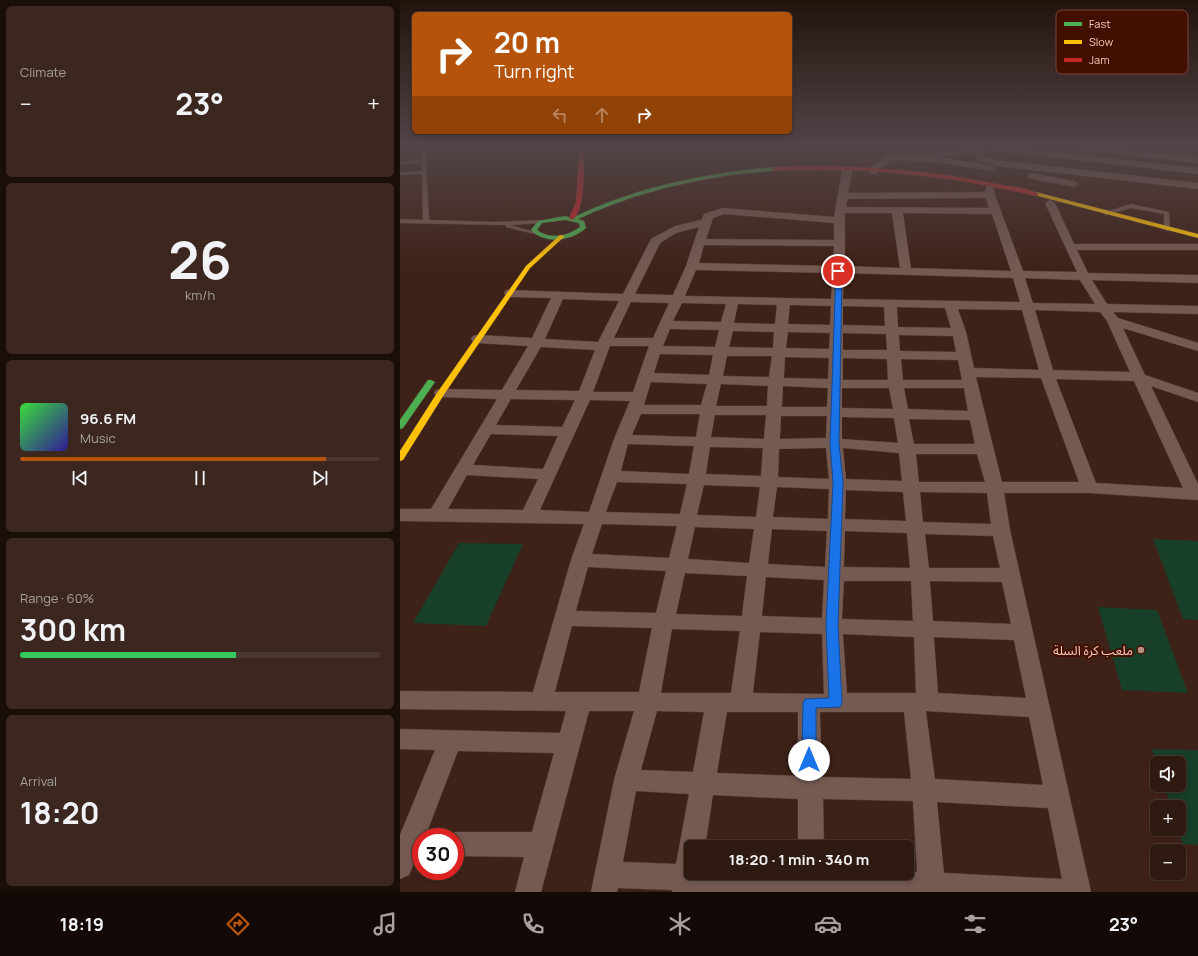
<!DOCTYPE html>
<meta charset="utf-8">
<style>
:root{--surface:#2f1a11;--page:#3b271f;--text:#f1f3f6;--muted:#a7a19f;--line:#4a3831;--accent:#b45309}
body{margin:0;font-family:Manrope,"Noto Sans Arabic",sans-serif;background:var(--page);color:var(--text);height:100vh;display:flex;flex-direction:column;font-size:15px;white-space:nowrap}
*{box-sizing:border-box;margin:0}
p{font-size:13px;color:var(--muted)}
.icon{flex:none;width:22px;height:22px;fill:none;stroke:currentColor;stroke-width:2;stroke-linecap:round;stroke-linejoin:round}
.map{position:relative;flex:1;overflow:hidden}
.sheet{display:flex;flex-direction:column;gap:6px;padding:6px;background:#1a0e09;width:400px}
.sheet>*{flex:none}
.hud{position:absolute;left:12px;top:12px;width:380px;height:122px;border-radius:6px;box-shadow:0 2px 6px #0003,0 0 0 1px var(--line);background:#b45309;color:#fff;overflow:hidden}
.fabs{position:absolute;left:750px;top:756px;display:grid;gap:8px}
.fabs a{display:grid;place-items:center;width:36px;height:36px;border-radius:6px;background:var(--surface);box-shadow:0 2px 6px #0003,0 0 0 1px var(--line);font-size:20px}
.speed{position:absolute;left:12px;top:828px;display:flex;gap:8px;font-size:20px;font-weight:700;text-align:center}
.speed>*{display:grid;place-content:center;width:52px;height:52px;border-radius:50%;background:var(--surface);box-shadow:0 2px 6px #0003,0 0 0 1px var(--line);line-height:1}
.speed .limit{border:6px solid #d22;background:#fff;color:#111}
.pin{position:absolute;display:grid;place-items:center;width:34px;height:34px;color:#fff;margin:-17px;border:2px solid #fff;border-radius:50%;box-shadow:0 1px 4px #0007}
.me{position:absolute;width:44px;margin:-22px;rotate:0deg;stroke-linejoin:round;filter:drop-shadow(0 0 3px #0008)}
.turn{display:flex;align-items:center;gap:14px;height:84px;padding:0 16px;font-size:18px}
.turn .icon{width:52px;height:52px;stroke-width:2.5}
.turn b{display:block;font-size:28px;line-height:34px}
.lanes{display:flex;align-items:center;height:38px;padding:0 16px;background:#0003;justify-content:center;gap:20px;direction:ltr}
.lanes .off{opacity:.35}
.big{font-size:30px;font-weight:700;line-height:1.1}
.sheet .widget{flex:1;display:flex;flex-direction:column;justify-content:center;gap:6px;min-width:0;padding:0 14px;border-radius:6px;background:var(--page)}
.sheet .dial{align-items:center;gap:0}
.dial b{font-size:52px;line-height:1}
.song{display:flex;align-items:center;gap:12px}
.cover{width:48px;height:48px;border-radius:6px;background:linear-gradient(135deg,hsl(120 70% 55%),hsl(250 70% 35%))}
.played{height:4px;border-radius:2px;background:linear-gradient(90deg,var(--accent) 85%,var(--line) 85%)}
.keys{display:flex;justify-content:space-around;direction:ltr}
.heat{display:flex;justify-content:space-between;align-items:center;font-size:22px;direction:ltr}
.charge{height:6px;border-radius:3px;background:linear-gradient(90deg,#34c759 60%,var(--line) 0)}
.trip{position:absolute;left:284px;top:840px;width:230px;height:40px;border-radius:6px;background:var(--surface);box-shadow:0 2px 6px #0003,0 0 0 1px var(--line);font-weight:700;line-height:40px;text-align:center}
.dock{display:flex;height:64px;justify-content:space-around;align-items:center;background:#130a07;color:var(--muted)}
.dock .icon{width:28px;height:28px}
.dock .on{color:var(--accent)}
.dock b{font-size:18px;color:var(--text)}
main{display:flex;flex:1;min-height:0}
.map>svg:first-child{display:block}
.green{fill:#173f29}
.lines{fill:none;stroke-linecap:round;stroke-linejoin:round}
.lane-casing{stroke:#553d34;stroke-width:1}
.street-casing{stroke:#553d34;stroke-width:1}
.fast-casing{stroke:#553d34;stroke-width:1}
.slow-casing{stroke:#553d34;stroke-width:1}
.jam-casing{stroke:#553d34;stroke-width:1}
.lane{fill:#755a51;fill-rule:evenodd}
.street{fill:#755a51;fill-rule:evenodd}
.fast{fill:#4caf50;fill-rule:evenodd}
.slow{fill:#ffc107;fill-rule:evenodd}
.jam{fill:#c62828;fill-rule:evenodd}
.route{fill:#1a73e8;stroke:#114b97}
.poi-dot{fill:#b79083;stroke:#430f00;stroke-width:1.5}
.labels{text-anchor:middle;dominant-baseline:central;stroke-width:4;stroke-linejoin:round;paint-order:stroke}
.near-poi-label{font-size:13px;fill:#f7cbbd;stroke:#430f00;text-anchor:end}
.key{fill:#430f00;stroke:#794739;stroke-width:1}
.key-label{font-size:11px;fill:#f7cbbd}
</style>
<main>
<section class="sheet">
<div class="widget"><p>Climate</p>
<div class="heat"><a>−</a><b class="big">23°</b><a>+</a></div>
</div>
<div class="widget dial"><b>26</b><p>km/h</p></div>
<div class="widget">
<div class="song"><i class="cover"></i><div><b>96.6 FM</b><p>Music</p></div></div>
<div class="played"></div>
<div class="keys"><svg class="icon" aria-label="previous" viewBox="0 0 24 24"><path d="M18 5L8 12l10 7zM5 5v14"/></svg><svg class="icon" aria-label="pause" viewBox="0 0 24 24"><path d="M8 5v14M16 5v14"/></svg><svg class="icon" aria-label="next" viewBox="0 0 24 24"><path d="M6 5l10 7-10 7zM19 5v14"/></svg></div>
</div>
<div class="widget"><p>Range · 60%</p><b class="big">300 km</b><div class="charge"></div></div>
<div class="widget"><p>Arrival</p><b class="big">18:20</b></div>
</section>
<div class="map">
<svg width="798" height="892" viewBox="0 0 798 892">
<rect width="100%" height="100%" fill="#3f2217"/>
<g class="green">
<polygon points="753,539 798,541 798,620 783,619"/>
<polygon points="59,543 123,544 86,626 13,623"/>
<polygon points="698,607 757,610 788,693 722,690"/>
<polygon points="752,749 798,750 798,845 783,844 778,829 779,807 771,807 764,785 779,785 779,763 757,764"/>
</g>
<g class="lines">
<g class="lane-casing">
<g id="lane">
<polygon points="0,145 15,145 0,147"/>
<polygon points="21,145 25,145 29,220 95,222 145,220 146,221 143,223 109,225 139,233 139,235 106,227 106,225 0,223 0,219 23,220 22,174 0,175 0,173 22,171 21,163 0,164 0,162 21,160"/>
<polygon points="731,204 769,212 770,229 767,231 764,229 764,214 731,208 706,215 703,213"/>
</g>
</g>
<g class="street-casing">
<g id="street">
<path d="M 497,145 L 522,145 C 517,149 488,152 484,148 L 485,146 Z"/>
<polygon points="573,145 589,145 798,168 798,174 584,149 584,157 597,160 798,183 798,189 596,166 577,160 576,152 539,157 592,166 595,167 595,171 527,161 491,160 486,165 479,168 477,174 471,174 469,172 472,165 480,161 485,155 501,154 531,156 532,153 574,147"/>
<polygon points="658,145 681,145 798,157 798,163 662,148"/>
<path d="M 447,168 L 452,171 L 448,193 L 585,192 L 587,185 L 593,185 L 595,195 L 623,271 L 677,272 L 645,203 L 650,200 L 655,203 L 674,244 L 798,244 L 798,250 L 677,250 L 688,273 L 798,275 L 798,283 L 692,280 L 707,304 L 798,306 L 798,314 L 713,312 L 718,318 L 798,343 L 798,351 L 723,328 L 745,375 L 798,393 L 798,402 L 751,386 L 798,484 L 798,500 L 689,493 L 604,493 L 610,530 L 691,892 L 272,892 L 272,890 L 218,888 L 217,892 L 191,892 L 214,780 L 234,711 L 189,711 L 141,892 L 115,892 L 124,857 L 55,856 L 55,837 L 45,837 L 55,832 L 132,832 L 154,753 L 58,751 L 25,837 L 21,837 L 21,846 L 9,875 L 0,879 L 0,835 L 35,750 L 0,749 L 0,729 L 160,733 L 166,711 L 0,709 L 0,691 L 133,692 L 171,560 L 184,524 L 0,521 L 0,509 L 31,509 L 97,399 L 41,397 L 36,396 L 34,393 L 36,390 L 41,389 L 102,390 L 128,346 L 78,343 L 73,342 L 71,339 L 73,336 L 78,335 L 132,338 L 151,298 L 110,297 L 106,296 L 104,293 L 106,290 L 223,294 L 251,239 L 275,226 L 301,220 L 304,214 L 323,208 L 434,217 L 442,171 ZM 586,198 L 589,208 L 446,207 L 447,199 ZM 445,213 L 492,213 L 500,268 L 445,266 ZM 503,213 L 592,214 L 611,271 L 511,268 ZM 324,214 L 434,223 L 434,240 L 306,239 L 313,218 ZM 299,227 L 286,266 L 273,295 L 235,294 L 260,243 L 276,233 ZM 304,245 L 434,246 L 433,266 L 299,263 ZM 296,270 L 433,273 L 431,299 L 285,296 ZM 444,273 L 613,278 L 620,302 L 443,299 ZM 625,278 L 680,280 L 695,304 L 633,303 ZM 163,299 L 219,301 L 198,342 L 145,339 ZM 231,302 L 269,303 L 253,338 L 214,338 ZM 282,303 L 326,304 L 321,322 L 273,321 ZM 338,304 L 377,305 L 375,324 L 334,323 ZM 390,305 L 431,306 L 430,325 L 388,324 ZM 443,306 L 484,307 L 485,326 L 443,325 ZM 497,307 L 545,308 L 551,328 L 498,327 ZM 558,309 L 622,310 L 639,370 L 574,368 L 566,332 ZM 635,310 L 700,312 L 707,321 L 730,372 L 653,370 ZM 270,329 L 319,330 L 315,347 L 263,346 ZM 333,331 L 374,332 L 373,348 L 329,347 ZM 388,332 L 430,333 L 429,349 L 386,348 ZM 443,333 L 486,334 L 487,350 L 443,350 ZM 499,335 L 553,336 L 556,352 L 500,351 ZM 210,346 L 249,346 L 233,392 L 193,392 ZM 141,347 L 195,350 L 179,391 L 116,390 ZM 260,354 L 313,355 L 309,375 L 254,373 ZM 327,356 L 372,356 L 369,377 L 323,376 ZM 385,357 L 429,358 L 428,379 L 384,378 ZM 443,358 L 487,359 L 488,380 L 443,380 ZM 501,359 L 558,360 L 562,380 L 503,380 ZM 576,377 L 641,378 L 679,482 L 602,482 ZM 656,379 L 734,381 L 783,488 L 696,483 ZM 251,382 L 307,384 L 301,405 L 244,405 ZM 321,384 L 368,386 L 367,406 L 316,406 ZM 383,386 L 428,388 L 427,407 L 382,407 ZM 442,388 L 489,388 L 493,409 L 442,408 ZM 504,388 L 564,388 L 568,411 L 508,409 ZM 111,399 L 175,400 L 162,427 L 96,425 ZM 190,400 L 230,401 L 214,439 L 189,512 L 140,510 ZM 241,414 L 300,414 L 296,437 L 232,435 ZM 315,415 L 366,415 L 364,439 L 311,437 ZM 381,416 L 427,416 L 426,438 L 380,439 ZM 442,417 L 494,418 L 498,443 L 442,439 ZM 509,419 L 570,420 L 575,444 L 514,444 ZM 91,434 L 158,436 L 143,469 L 73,465 ZM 228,444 L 294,446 L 289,474 L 221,471 ZM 310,447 L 363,448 L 361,476 L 306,474 ZM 426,448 L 429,479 L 378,477 L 379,449 ZM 443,448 L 499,453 L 502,481 L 446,479 ZM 516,454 L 577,454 L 585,482 L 519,482 ZM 67,475 L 138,479 L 123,510 L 48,509 ZM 217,482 L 287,484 L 280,514 L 206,512 ZM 304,485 L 360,487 L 356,517 L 297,515 ZM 377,487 L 429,489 L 428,519 L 373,517 ZM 446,490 L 503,492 L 506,521 L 445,519 ZM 520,492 L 587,493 L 591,524 L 523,522 ZM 202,524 L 277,526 L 269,558 L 192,554 ZM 295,527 L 354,529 L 349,563 L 288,559 ZM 372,529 L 427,531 L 425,567 L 368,564 ZM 445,531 L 507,533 L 510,568 L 444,567 ZM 525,534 L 593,536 L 600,568 L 529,568 ZM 188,567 L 266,571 L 256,613 L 176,611 ZM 285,573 L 347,576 L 342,616 L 276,614 ZM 366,577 L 424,580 L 422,618 L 362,616 ZM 444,581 L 511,581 L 513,621 L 442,619 ZM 530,581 L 602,582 L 611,624 L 533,621 ZM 172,626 L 252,628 L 239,692 L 155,692 ZM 272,629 L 340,631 L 331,693 L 261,693 ZM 360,632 L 422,634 L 424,694 L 353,693 ZM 443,634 L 514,637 L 516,693 L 447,693 ZM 534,637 L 614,640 L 626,698 L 538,693 ZM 257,711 L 304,712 L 293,772 L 241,770 ZM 526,711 L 629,717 L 643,785 L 535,779 ZM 327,712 L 398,712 L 398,776 L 317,773 ZM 420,712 L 504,712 L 511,779 L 422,777 ZM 236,791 L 289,794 L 276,864 L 223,862 ZM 313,795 L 398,799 L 398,847 L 424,847 L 423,799 L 513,801 L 517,872 L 291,873 L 291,847 L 305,847 ZM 537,802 L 648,808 L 662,879 L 544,873 Z"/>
<polygon points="631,173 674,181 679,184 674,187 628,178 628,174"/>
</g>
</g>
<g class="fast-casing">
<g id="fast">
<path d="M 375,167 L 377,168 L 377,170 C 360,173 342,173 325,176 C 274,184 225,197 178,219 L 184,221 L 186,228 C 172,241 145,245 131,230 L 138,221 L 165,216 L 172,218 C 235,187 305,173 375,167 ZM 165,220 L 179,223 L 180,227 C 167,236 151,240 137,230 L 142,223 Z"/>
<polygon points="28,380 31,380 35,382 3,428 0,429 0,420"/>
</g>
</g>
<g class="slow-casing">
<g id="slow">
<polygon points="636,192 798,234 798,238 634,195 633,194"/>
<polygon points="160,235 165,236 130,268 45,393 3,460 0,461 0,451 37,393 126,266"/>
</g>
</g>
<g class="jam-casing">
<g id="jam">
<path d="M 180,145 L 184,145 C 184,160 186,213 172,220 L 169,218 L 176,202 Z"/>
<path d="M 408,166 C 472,166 535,171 597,184 C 608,186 630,188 639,194 L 636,196 C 547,175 466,167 375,171 L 372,169 L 375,167 Z"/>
</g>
</g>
<use href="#lane" class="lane"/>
<use href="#street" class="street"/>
<use href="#fast" class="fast"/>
<use href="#slow" class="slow"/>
<use href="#jam" class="jam"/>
</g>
<linearGradient id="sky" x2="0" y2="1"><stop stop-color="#23130d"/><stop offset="0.54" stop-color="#524447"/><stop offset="1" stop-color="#524447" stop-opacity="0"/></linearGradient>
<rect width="798" height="269" fill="url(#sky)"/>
<polygon class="route" points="436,269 442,271 439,443 443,483 438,625 442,703 440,707 416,708 416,760 414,764 409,766 404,764 402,760 403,703 405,699 429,698 426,625 433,483 430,443"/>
<circle class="poi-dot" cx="741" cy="650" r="4"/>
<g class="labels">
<g class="near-poi-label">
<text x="733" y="650">ملعب كرة السلة</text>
</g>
</g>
<rect x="656" y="10" width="132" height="64" rx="6" class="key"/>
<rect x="664" y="22" width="18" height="4" fill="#4caf50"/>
<rect x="664" y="40" width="18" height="4" fill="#ffc107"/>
<rect x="664" y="58" width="18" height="4" fill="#c62828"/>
<g class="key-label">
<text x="689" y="28">Fast</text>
<text x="689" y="46">Slow</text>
<text x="689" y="64">Jam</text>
</g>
</svg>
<div class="fabs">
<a><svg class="icon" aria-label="sound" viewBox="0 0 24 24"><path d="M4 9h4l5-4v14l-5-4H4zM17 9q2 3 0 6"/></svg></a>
<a>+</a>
<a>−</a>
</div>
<div class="speed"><div class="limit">30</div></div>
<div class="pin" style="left:438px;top:271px;background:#d93025"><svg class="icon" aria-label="arrive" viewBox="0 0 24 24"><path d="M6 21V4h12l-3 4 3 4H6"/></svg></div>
<svg class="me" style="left:409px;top:760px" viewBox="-20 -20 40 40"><circle r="19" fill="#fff"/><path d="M0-13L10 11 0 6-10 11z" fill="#1a73e8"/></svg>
<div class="trip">18:20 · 1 min · 340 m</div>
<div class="hud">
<div class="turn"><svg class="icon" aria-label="right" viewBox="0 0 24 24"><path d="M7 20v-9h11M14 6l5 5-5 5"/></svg><div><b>20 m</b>Turn right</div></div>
<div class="lanes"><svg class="icon off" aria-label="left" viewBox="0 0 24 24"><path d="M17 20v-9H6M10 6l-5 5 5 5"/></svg><svg class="icon off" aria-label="ahead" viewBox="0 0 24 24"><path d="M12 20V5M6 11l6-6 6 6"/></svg><svg class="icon" aria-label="right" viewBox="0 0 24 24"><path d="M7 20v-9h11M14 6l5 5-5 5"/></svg></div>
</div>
</div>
</main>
<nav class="dock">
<b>18:19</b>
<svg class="icon on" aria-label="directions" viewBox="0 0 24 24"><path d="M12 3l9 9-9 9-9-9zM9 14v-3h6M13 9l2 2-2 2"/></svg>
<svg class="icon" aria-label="music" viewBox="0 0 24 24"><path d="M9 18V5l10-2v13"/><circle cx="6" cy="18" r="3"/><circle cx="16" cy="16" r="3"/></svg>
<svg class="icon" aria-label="phone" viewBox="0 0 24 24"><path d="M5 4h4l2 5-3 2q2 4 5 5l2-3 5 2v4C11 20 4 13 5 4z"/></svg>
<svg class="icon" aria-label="climate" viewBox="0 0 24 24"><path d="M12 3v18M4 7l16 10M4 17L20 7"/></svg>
<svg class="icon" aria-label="car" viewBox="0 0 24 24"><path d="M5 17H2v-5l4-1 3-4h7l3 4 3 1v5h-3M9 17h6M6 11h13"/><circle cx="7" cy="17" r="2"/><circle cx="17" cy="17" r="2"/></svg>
<svg class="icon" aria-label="filters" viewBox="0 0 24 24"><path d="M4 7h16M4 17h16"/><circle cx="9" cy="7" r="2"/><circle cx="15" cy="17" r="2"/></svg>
<b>23°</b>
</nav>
